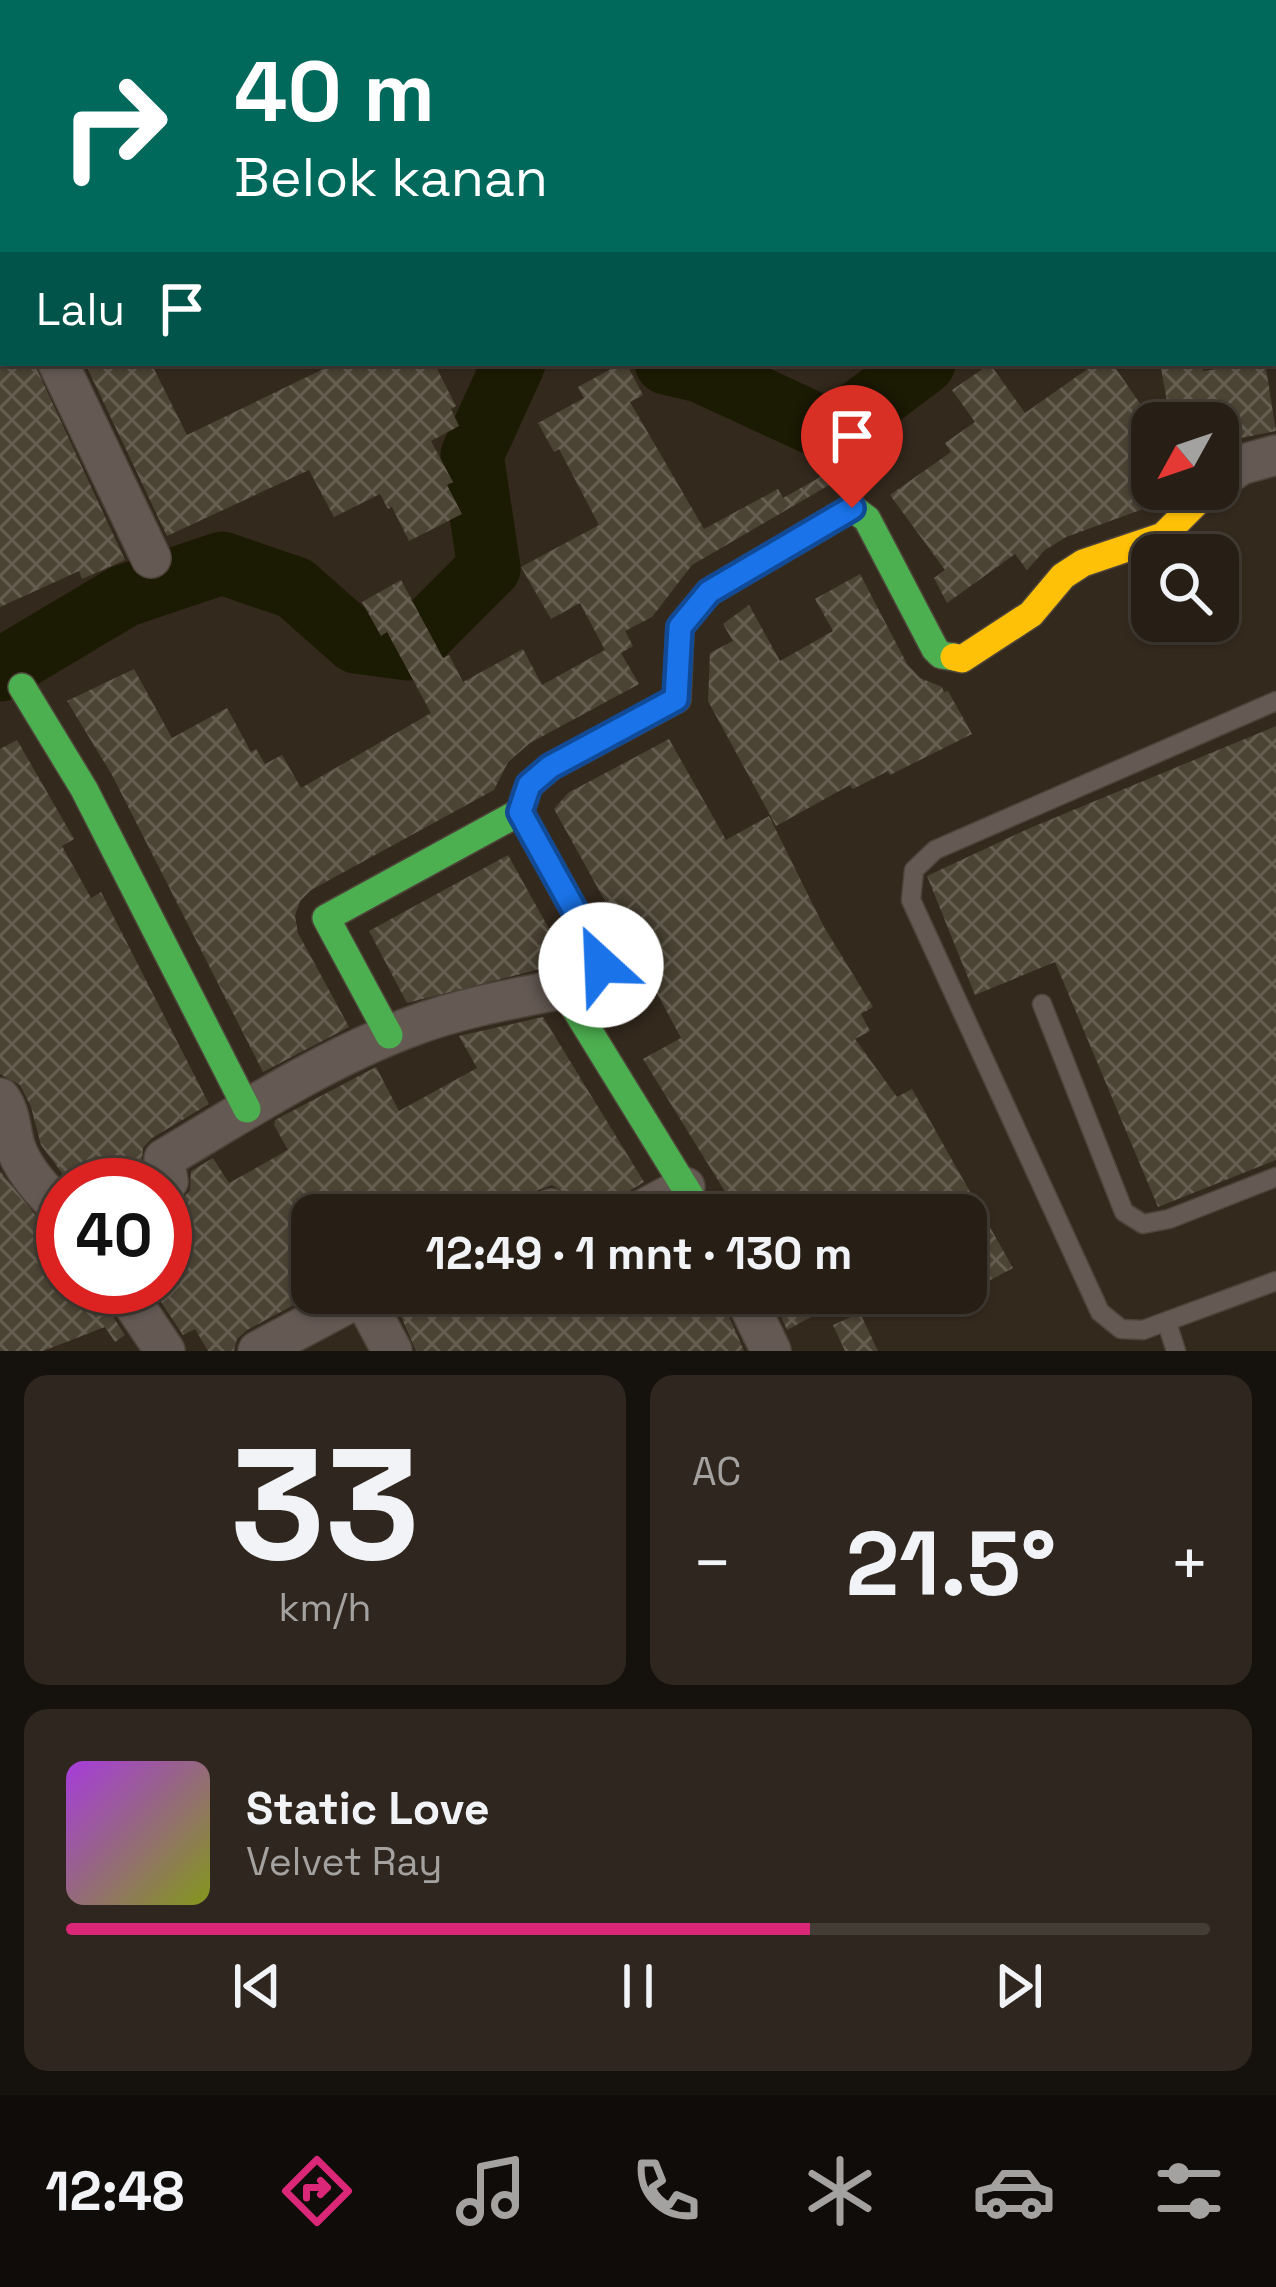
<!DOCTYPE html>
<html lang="id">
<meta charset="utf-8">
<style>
:root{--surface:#271f16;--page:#2f271f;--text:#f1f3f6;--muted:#a4a2a1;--line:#433d35;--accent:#db2777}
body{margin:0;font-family:"Space Grotesk",sans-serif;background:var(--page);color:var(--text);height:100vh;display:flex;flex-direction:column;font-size:45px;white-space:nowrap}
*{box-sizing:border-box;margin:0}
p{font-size:39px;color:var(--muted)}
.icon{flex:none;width:66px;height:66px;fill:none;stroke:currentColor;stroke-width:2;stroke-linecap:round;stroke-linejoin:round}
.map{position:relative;height:1351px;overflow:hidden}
.side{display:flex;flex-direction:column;gap:24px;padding:24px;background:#15110c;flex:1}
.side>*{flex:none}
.hud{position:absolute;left:0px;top:0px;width:1278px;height:366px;box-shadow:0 3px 9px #0004,0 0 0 3px var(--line);background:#00695c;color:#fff;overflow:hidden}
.needle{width:78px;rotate:230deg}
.fabs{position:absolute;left:1131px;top:402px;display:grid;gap:24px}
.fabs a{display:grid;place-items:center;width:108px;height:108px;border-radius:24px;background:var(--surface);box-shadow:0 3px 9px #0004,0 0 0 3px var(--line);font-size:60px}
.speed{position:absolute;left:36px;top:1158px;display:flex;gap:24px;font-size:60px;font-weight:700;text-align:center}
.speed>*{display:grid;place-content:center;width:156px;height:156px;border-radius:50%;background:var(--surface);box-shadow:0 3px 9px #0004,0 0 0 3px var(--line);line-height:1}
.speed .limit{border:18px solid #d22;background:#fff;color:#111}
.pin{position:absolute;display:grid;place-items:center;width:102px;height:102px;color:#fff;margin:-123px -51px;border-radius:50% 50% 50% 0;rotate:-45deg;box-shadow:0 0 12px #0007}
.pin .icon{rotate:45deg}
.me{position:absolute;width:132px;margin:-66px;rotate:335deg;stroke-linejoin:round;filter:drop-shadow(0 0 9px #0008)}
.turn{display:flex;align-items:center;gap:42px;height:252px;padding:0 36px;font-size:54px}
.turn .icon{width:156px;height:156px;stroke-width:2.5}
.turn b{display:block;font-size:84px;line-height:102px}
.then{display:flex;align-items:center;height:114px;padding:0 36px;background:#0003;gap:24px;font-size:45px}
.big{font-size:90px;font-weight:700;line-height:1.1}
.side .tile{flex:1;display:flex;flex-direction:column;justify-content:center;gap:18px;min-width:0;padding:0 42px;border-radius:24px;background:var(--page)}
.side .dial{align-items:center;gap:0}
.dial b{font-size:156px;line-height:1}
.song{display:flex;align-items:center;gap:36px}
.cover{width:144px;height:144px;border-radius:18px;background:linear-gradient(135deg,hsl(280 70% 55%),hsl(70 70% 35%))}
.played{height:12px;border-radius:6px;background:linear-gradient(90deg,var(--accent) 65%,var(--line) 65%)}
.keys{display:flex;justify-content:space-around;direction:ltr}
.heat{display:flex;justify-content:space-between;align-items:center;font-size:66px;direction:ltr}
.side .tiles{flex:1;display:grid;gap:24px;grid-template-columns:1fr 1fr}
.tile:last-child{grid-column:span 2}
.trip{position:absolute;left:291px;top:1194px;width:696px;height:120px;border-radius:24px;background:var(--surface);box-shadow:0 3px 9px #0004,0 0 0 3px var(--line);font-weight:700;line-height:120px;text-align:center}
.tabs{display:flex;height:192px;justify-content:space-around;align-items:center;background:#100c09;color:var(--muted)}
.tabs .icon{width:84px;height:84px}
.tabs .active{color:var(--accent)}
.tabs b{font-size:54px;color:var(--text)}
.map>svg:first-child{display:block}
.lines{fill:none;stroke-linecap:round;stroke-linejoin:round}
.river{stroke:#1b1a03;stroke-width:63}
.building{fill:url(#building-cross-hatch)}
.lane-casing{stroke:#4e443a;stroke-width:21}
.street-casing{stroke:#4e443a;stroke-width:42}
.fast-casing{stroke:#4e443a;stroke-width:30}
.slow-casing{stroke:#4e443a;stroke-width:30}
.lane{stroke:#645953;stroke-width:18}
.street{stroke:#645953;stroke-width:39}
.fast{stroke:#4caf50;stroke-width:27}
.slow{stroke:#ffc107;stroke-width:27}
.route-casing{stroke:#114b97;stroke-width:30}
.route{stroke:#1a73e8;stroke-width:21}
</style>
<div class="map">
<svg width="1276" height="1351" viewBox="0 0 1276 1351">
<defs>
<pattern id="building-cross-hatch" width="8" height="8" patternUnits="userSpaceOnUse" patternTransform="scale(3)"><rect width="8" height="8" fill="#4b4334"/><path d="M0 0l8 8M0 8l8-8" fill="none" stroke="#665e51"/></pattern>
</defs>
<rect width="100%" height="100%" fill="#34291d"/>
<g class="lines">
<g class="river">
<polyline points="1275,201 1276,202"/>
<polyline points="666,363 700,371 832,432 924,363"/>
<polyline points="0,670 124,596 222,563 295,588 356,642 408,649 489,568 472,455 514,363"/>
</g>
</g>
<g class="building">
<polygon points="0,363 34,363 125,560 82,579 79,571 0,607"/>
<polygon points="85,363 151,363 187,435 336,363 434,363 456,406 451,409 459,426 431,441 453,482 447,485 462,514 409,541 392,507 388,509 380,494 334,517 309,470 167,536"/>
<polygon points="622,363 626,363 643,395 630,402 704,529 778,489 783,498 831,471 836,481 692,565 652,617 625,631 633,646 621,653 639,684 530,743 508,762 494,790 311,890 300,901 295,916 298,933 349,1027 263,1072 112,775 67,701 134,669 172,738 227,708 251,752 256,749 265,764 282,755 301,788 431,713 387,632 381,636 362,602 401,580 443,658 449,655 463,682 523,649 542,685 605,650 580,603 551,619 521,567 599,525 559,449 554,452 538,423 584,398 578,387"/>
<polygon points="1096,363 1112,363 1152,421 1152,489 1165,489 1146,508 1066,537 1045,550 1027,570 1015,554 947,603 934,578 945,570 890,495 951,452 945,443 975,422 952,390 990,364 1025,413"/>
<polygon points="1160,363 1202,363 1203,371 1265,363 1276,431 1232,440 1228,423 1171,423"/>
<polygon points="860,574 907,664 920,678 942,687 944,692 948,691 972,734 890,775 888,771 853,789 850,785 776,826 708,701 710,653 733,641 723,624 749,605 780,661 833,631 815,599"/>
<polygon points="1276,726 1276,1160 1158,1207 1055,962 975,995 927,876 1030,828"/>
<polygon points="669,739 726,840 769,816 824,927 873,1007 861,1014 870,1031 855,1039 897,1097 912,1089 1013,1268 966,1293 966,1215 873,1215 860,1191 828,1215 733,1215 729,1198 643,1059 681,1038 652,984 610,1005 608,1002 629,972 632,959 629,944 554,809 568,793"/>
<polygon points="17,740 74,839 62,846 91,898 101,892 209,1104 152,1138 143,1148 140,1185 71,1185 41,1145 31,1107 20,1085 0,1074 0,749"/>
<polygon points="508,855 563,954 540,969 407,1003 369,931"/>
<polygon points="543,1017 644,1182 613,1201 609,1215 578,1215 572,1197 552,1185 527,1194 517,1202 513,1215 312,1215 312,1293 316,1293 247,1330 237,1339 234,1351 208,1351 195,1329 183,1335 151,1287 165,1287 165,1209 178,1204 190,1190 191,1171 213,1158 229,1183 288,1150 274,1125 275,1120 376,1067 399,1111 477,1068 459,1036"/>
<polygon points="0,1171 46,1228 63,1234 63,1287 98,1287 102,1300 125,1335 115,1342 105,1327 43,1351 0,1351"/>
<polygon points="391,1293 453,1293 462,1313 497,1293 719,1293 744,1351 416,1351"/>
<polygon points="770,1293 856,1293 787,1330"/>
<polygon points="860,1313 878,1351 845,1351 833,1325"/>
</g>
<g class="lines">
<g class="lane-casing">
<g id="lane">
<polyline points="34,0 36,3"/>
<polyline points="1276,701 935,850 914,870 911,900 1100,1312 1121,1329 1143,1330 1276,1281"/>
<polyline points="1042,1004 1124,1212 1143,1224 1169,1219 1276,1177"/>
<polyline points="1167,1323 1176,1351"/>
</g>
</g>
<g class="street-casing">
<g id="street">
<polyline points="365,0 366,3"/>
<polyline points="480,0 482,3"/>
<polyline points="221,3 229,0"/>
<polyline points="884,3 890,0"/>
<polyline points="0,94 3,93"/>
<polyline points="0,241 3,247"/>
<polyline points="58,363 151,558"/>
<polyline points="1218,481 1240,465 1276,455"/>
<path d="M 0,1098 C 11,1113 10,1128 15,1146 C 24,1172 44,1192 63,1211"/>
<path d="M 163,1185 L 168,1181 L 164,1159 C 243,1112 324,1059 410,1027 C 460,1008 511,999 563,989"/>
<polyline points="537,1215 551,1209 554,1215"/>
<polyline points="633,1215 685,1187"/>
<polyline points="122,1287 165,1351"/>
<polyline points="743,1293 771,1351"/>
<polyline points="362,1295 392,1351"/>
<polyline points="258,1351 367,1293"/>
</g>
</g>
<g class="fast-casing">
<g id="fast">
<polyline points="22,687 84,789 247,1109"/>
<polyline points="520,812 601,958 592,975 563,989 702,1215"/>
<polyline points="389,1035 326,918 520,812 529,785 550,767 677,699 680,627 709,592 852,508 867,519 935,649 941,655 954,657"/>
</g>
</g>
<g class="slow-casing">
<polyline id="slow" points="954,657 962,659 1031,614 1063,576 1083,563 1163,536 1210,489"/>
</g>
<use href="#lane" class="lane"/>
<use href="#street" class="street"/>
<use href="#fast" class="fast"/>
<use href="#slow" class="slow"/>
</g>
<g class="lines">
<g class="route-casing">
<polyline id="route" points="601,965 601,958 520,812 529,785 550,767 676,699 680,627 709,592 852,508"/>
</g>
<use href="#route" class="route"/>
</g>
</svg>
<div class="fabs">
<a><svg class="needle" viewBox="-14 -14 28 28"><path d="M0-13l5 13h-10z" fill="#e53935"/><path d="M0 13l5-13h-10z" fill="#a4a2a1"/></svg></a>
<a><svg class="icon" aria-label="search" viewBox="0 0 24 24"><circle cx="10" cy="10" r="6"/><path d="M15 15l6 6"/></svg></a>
</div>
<div class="speed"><div class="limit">40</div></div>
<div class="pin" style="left:852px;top:508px;background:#d93025"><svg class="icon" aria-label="arrive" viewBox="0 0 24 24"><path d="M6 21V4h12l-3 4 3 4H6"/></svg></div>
<svg class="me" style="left:601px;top:965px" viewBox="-20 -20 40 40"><circle r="19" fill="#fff"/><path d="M0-13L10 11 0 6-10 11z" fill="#1a73e8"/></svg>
<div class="trip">12:49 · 1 mnt · 130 m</div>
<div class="hud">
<div class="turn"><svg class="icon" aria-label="right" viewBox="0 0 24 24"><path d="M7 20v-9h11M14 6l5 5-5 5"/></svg><div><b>40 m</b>Belok kanan</div></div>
<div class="then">Lalu<svg class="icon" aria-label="arrive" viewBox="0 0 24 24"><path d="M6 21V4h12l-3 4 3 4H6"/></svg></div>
</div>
</div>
<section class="side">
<div class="tiles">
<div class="tile dial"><b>33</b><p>km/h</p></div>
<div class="tile"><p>AC</p>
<div class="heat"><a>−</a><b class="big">21.5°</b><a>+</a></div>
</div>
<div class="tile">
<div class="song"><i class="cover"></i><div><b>Static Love</b><p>Velvet Ray</p></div></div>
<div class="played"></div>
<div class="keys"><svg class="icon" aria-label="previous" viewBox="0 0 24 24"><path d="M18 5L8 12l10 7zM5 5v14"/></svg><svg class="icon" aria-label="pause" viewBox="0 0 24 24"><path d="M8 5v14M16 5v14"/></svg><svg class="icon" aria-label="next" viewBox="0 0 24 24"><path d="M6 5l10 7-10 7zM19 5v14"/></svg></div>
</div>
</div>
</section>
<nav class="tabs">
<b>12:48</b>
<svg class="icon active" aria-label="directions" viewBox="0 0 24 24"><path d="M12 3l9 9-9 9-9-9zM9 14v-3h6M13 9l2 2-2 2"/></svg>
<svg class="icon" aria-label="music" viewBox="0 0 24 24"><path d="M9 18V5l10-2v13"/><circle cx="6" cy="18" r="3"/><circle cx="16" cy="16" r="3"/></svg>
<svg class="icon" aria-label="phone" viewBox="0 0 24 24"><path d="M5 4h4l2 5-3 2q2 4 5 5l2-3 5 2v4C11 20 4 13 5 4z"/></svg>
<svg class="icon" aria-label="climate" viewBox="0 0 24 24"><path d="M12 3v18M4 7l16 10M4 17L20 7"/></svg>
<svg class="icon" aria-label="car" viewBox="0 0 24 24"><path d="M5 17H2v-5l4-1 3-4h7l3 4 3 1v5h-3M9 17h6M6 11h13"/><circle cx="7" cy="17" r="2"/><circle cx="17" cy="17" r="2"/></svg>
<svg class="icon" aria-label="filters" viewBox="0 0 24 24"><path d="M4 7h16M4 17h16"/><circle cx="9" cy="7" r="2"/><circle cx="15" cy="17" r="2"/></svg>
</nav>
